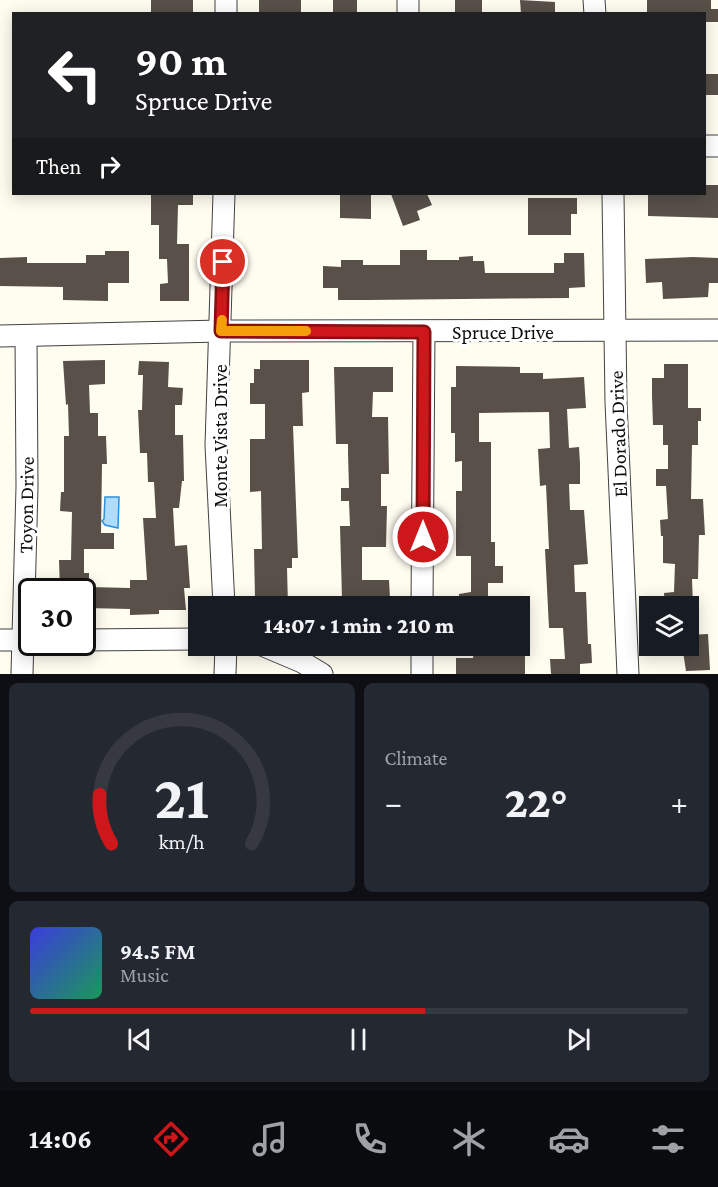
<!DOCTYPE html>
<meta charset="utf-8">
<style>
:root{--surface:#171b24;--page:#242831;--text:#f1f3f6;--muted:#9ea1a6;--line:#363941;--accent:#cd171a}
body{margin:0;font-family:"Crimson Pro",serif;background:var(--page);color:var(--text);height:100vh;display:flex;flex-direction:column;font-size:22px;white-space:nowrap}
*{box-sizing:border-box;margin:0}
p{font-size:20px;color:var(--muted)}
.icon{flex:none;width:33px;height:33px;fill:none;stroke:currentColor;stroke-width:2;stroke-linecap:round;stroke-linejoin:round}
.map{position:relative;height:674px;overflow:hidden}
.side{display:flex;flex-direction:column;gap:9px;padding:9px;background:#0d0f14;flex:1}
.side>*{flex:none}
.guide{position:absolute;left:12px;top:12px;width:694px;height:183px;border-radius:0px;box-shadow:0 3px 15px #0003;background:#202124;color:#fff;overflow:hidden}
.controls{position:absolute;left:639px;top:596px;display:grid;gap:12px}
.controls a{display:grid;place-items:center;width:60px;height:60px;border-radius:0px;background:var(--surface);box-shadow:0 3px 15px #0003;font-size:30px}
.speed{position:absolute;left:18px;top:578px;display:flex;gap:12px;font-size:30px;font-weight:700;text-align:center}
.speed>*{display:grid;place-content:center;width:78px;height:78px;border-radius:50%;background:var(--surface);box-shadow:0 3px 15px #0003;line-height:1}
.speed .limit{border:3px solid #111;border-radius:9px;background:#fff;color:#111}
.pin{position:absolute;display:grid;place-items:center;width:51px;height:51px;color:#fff;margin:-26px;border:3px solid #fff;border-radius:50%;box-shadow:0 2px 6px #0007}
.me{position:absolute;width:66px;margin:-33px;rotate:0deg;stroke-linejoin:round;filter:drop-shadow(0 0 4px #0008)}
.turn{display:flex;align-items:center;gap:21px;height:126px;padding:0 24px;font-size:27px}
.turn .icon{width:78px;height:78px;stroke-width:2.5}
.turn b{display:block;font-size:42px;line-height:51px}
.then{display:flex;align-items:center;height:57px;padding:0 24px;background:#0003;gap:12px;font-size:22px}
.big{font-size:45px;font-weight:800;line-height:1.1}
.side .widget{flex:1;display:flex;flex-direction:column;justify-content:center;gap:9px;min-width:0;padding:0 21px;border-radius:9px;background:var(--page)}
.side .dial{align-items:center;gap:0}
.dial svg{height:156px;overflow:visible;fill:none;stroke:var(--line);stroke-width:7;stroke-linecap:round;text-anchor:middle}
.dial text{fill:var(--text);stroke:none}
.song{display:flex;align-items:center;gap:18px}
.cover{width:72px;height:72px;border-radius:9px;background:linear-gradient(135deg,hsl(240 70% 55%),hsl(150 70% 35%))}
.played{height:6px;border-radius:3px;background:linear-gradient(90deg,var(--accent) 60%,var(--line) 60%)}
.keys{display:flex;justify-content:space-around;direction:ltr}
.heat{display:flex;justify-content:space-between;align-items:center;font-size:33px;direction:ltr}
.side .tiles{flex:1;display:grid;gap:9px;grid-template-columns:1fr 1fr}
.widget:last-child{grid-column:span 2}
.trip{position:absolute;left:188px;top:596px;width:342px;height:60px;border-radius:0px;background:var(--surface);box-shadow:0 3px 15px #0003;font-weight:800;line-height:60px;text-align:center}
.dock{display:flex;height:96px;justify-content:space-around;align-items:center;background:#090b0e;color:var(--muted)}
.dock .icon{width:42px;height:42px}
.dock .current{color:var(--accent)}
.dock b{font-size:27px;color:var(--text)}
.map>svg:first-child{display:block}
.water{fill:#aedcfc;stroke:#2d90db;stroke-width:1.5}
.building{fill:#585049}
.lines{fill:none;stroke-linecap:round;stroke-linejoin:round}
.minor-casing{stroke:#414141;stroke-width:23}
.minor{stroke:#fff;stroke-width:21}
.route-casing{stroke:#850f11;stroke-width:15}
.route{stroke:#cd171a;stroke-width:10}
.slow{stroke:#f59e0b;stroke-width:10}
.labels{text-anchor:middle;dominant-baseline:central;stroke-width:6;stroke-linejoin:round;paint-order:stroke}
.street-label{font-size:20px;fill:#0e0e0e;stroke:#fff}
</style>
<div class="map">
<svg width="718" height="674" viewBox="0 0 718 674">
<rect width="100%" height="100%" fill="#fffcf0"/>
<polygon class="water" points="105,497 119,497 118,528 105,525 102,521 104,519"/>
<g class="building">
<polygon points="151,0 193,0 193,14 151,13"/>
<rect x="259" y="0" width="42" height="14"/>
<rect x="333" y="0" width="24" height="14"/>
<rect x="455" y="0" width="27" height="14"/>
<polygon points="520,0 555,2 555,14 521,14"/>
<polygon points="647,0 711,0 711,9 718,9 718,22 705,22 705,14 647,14"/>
<rect x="705" y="74" width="13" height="21"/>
<polygon points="705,185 718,185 718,218 648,216 648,194 705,194"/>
<polygon points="151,194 193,194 193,205 178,205 177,244 189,244 189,301 160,301 160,284 168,283 167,259 159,259 159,225 151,225"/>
<polygon points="340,194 371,195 371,219 340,218"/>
<polygon points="391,194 427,194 432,205 417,211 420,220 403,226"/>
<polygon points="528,198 577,198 577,214 571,214 571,235 528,235"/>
<polygon points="400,250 427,250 427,260 459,260 459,257 473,256 473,261 484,261 485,273 554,273 554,263 564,263 564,253 584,253 585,287 569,288 569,298 368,300 338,300 338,288 323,288 323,266 341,267 341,260 363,260 363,265 400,265"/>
<polygon points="105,251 129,251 129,283 108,283 108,301 63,300 63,287 0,286 0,258 27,257 27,263 86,263 86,255 105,255"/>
<polygon points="693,257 718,258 718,283 709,283 708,297 663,299 662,282 646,283 645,259"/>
<polygon points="105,360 105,384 89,385 90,413 98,413 98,436 106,436 107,464 102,464 101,533 114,533 114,549 84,549 84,573 89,573 89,587 130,588 130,580 147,580 143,518 156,518 154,482 148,482 147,453 140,453 138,410 142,410 143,375 138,375 139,361 169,362 168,387 183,388 182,405 175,405 175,435 183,435 184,481 182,481 179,508 173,508 175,546 187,545 190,588 184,588 186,610 159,610 159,614 130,615 130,609 86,608 82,606 82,591 60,591 59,560 71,560 72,512 60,511 61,492 64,492 64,436 69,436 68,404 66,405 63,361"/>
<polygon points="260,360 309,360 309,392 302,393 303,426 293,426 298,558 292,558 292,568 287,568 288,606 260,606 260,598 255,598 254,549 262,549 261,491 250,492 250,439 265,439 265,404 250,404 250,383 254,383 254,369 260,369"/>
<polygon points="664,364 688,364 688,408 701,408 701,421 698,421 698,445 692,445 691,499 703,499 705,535 699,535 698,579 692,579 693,606 665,606 664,593 674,592 675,564 663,563 663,536 661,536 660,520 668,519 666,486 656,486 656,469 668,469 668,445 663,445 663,425 653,425 652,396 652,378 664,378"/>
<polygon points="456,366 520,367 520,373 543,373 543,379 584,377 586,408 567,409 569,448 579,447 580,464 580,484 569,484 570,510 584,510 588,564 574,565 575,592 586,592 588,644 591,644 592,663 580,664 580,674 551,674 550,659 565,659 563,628 549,628 545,549 549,549 546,485 540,486 538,449 550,448 549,412 479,413 479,442 491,442 491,542 495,542 495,566 503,566 503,583 488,583 488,606 459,606 459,594 471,592 471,556 456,556 456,491 462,491 462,461 455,462 455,433 451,433 451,387 456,387"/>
<polygon points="334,367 393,367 393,392 373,392 372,417 388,417 389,474 381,474 381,506 387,506 386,547 362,547 362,580 389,580 390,599 342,599 340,526 350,526 349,501 341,501 341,488 349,488 348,453 348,444 336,444"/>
<polygon points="708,634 710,670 686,671 682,645 688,645 688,635"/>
<polygon points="509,645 525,645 525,674 456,674 456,658 473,658 474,648 509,649"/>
</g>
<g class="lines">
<g class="minor-casing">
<g id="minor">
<polyline points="594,0 595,14"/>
<polyline points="226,14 226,0"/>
<polyline points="408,14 408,0"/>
<polyline points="705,146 718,146"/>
<polyline points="613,194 616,402 628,674"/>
<polyline points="0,336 221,331 718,330"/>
<polyline points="224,606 216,445 224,194"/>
<polyline points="422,606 424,332"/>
<polyline points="0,640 32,640"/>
<polyline points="82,640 198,639"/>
<polyline points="262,645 302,662 322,674"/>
<polyline points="22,674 27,487 26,336"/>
<polyline points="225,674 226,645"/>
<polyline points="422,674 422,645"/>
</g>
</g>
<use href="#minor" class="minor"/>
</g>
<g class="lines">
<g class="route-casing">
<polyline id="route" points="223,262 221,331 424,332 423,537"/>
</g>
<use href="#route" class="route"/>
<polyline class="slow" points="222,320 221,331 306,331"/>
</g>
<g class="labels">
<g class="street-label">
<text x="503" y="332">Spruce Drive</text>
<text transform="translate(618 434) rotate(-92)">El Dorado Drive</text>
<text transform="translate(220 436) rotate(-90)">Monte Vista Drive</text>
<text transform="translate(26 505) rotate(-89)">Toyon Drive</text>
</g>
</g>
</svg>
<div class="controls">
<a><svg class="icon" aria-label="layers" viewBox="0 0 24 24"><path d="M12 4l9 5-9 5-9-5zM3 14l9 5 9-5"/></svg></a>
</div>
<div class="speed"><div class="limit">30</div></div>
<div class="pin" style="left:223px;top:262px;background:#d93025"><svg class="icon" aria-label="arrive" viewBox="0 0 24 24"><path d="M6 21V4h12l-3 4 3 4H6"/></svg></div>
<svg class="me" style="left:423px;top:537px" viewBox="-20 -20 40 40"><circle r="17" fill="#cd171a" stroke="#fff" stroke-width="3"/><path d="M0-11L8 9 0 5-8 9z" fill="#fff"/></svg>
<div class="trip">14:07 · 1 min · 210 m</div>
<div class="guide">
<div class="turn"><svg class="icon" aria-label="left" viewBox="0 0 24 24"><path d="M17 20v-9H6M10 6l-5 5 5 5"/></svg><div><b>90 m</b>Spruce Drive</div></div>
<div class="then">Then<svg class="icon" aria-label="right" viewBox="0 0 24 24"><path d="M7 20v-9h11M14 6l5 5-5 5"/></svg></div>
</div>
</div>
<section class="side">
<div class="tiles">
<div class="widget dial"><svg viewBox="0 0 100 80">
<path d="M14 69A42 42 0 1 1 86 69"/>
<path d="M14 69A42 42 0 0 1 8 44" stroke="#cd171a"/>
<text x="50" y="56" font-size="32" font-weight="700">21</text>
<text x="50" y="72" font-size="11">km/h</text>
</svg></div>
<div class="widget"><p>Climate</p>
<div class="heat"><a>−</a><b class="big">22°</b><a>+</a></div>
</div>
<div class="widget">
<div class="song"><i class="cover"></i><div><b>94.5 FM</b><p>Music</p></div></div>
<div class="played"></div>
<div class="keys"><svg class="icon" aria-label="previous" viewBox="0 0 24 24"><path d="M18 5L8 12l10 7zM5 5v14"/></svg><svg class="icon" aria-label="pause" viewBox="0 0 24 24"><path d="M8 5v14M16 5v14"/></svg><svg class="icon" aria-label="next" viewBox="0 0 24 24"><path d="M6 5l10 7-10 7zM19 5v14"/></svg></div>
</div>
</div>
</section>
<nav class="dock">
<b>14:06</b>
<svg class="icon current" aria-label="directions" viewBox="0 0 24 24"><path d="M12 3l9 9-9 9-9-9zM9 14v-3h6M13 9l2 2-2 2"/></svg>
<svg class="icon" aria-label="music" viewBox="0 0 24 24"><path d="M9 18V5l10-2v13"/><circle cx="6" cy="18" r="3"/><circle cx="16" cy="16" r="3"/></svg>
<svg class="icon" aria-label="phone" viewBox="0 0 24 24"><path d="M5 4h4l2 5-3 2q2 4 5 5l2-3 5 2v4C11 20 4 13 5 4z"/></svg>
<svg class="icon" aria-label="climate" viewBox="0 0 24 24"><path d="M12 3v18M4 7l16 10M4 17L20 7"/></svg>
<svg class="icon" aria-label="car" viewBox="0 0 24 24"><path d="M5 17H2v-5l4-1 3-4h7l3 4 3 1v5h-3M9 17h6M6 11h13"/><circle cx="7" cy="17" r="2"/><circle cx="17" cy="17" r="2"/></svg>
<svg class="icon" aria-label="filters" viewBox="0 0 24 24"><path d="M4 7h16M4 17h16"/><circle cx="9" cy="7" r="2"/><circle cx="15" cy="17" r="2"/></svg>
</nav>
